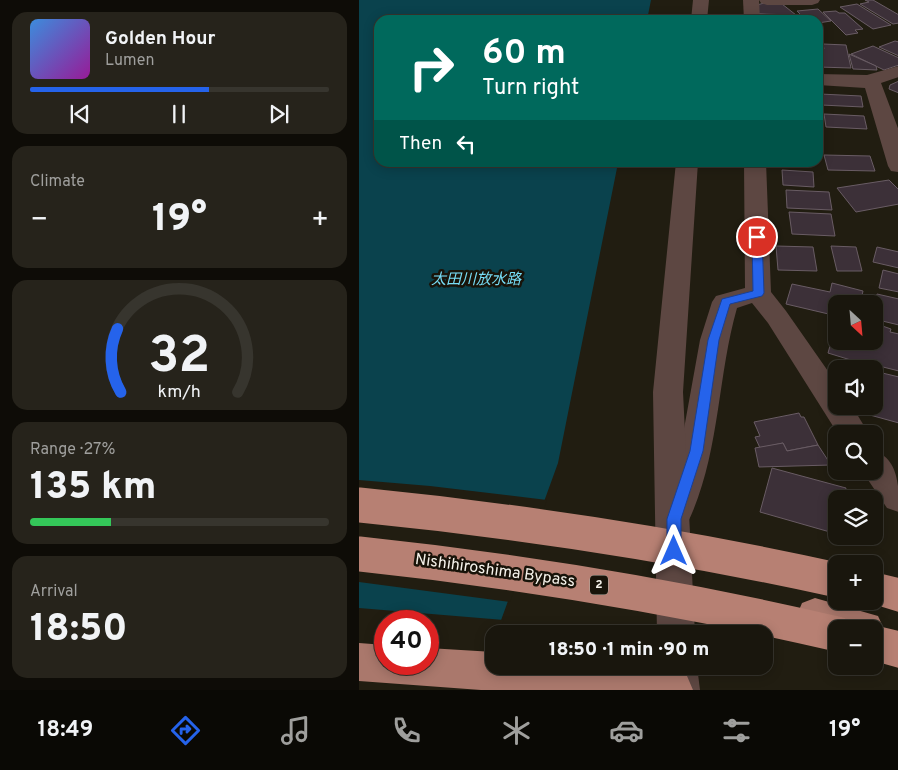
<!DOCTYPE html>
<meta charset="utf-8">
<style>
:root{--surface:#19160d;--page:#26231b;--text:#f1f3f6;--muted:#9f9f9d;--line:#37352e;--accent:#2563eb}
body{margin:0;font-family:Overpass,"Noto Sans JP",sans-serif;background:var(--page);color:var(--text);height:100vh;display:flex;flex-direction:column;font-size:19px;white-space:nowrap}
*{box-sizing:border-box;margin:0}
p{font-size:16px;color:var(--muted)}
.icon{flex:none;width:28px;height:28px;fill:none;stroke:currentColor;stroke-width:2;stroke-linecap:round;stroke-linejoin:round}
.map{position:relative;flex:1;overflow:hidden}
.details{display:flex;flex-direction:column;gap:12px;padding:12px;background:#0e0c07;width:359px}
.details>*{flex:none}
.top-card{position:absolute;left:15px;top:15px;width:449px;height:152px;border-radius:15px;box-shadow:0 2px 12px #0003,0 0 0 1px var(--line);background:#00695c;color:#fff;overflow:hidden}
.needle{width:32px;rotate:154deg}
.controls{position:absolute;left:469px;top:295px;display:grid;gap:10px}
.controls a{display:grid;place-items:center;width:55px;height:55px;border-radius:10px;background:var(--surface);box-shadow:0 2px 12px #0003,0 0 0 1px var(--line);font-size:25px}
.speed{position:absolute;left:15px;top:610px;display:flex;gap:10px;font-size:25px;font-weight:700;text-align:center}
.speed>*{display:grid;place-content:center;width:65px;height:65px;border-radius:50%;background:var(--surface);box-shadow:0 2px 12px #0003,0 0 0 1px var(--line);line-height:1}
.speed .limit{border:8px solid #d22;background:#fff;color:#111}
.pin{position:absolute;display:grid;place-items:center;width:42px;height:42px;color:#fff;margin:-21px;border:2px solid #fff;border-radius:50%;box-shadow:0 1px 5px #0007}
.me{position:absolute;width:55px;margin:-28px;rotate:0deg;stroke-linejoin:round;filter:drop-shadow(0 0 4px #0008)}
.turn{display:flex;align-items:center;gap:18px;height:105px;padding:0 25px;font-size:22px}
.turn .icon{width:65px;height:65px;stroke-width:2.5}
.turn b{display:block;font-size:35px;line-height:42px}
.then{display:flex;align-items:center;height:48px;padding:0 25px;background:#0003;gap:10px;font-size:19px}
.big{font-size:38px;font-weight:800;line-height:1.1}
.details .widget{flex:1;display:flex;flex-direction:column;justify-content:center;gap:8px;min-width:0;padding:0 18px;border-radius:15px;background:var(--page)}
.details .dial{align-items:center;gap:0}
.dial svg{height:130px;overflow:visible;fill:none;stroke:var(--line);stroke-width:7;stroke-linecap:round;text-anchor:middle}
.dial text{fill:var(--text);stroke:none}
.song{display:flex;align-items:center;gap:15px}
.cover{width:60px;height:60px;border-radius:8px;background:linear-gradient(135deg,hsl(210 70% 55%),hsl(300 70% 35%))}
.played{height:5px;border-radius:2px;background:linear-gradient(90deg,var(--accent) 60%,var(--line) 60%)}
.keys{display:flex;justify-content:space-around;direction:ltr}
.heat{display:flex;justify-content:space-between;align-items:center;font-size:28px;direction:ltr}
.charge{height:8px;border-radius:4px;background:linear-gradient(90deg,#34c759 27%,var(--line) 0)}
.trip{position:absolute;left:126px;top:625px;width:288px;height:50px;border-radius:15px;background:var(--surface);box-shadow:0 2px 12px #0003,0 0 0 1px var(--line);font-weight:800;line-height:50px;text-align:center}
.dock{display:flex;height:80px;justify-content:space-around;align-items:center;background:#0a0905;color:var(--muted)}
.dock .icon{width:35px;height:35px}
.dock .current{color:var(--accent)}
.dock b{font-size:22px;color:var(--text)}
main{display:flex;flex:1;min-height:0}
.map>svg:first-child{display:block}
.water{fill:#0a424d;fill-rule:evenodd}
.pier{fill:#211d11;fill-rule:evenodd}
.building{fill:#3c3038;stroke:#695c64}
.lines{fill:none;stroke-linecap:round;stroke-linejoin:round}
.minor{fill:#5d4742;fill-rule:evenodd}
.tertiary{fill:#5d4742;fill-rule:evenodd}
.trunk{fill:#aa786c;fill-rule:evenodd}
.motorway{fill:#b78073;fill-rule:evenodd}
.motorway-bridge{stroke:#b78073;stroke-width:35}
.route{fill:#2563eb;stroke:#184099}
.labels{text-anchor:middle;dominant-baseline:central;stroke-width:5;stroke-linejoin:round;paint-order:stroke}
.shield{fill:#181309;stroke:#b3b0a7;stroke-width:1}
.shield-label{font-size:12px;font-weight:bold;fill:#f6f3eb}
.water-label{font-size:15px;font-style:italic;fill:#77def7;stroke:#181309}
.near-street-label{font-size:16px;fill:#f6f3eb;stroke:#181309}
</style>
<main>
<section class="details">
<div class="widget">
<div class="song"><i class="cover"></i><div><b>Golden Hour</b><p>Lumen</p></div></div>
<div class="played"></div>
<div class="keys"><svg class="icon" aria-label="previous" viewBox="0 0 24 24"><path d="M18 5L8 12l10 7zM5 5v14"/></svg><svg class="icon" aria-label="pause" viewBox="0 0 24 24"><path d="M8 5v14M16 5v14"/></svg><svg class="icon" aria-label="next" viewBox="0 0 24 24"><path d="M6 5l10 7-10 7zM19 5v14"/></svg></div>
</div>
<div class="widget"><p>Climate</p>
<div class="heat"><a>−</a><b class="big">19°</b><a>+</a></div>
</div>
<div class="widget dial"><svg viewBox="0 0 100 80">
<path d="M14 69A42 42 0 1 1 86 69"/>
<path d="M14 69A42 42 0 0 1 12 30" stroke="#2563eb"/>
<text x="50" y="56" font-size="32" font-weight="700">32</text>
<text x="50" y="72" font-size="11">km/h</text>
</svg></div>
<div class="widget"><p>Range · 27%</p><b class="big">135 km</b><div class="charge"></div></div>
<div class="widget"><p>Arrival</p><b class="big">18:50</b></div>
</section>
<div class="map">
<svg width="540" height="690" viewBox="0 0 540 690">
<rect width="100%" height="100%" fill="#211d11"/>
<path class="water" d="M 0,0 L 292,0 L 288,20 L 20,20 L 20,162 L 259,163 L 199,463 L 137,634 L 135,634 L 135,639 L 0,690 ZM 26,621 L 69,621 L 69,664 L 26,664 Z"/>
<g class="pier">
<polygon points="0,480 71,486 188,500 151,602 0,582"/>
<path d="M 0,608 L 145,620 L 140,634 L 135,634 L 135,646 L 119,690 L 0,690 ZM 26,621 L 69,621 L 69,664 L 26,664 Z"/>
</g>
<g class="building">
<polygon points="506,0 514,0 540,15 540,23 534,24 501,4 510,2"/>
<polygon points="405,3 423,4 437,15 399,14 398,5"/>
<polygon points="498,4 532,25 514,29 481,7"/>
<polygon points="459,9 472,21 459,23 459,20 447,20 438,11"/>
<polygon points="477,11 480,13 486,13 504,29 496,30 499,33 487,35 464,12"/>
<polygon points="399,14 436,16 437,20 399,20"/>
<polygon points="536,41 540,42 540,56 520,47"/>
<polygon points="464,44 487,45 492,68 459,67 459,48 465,49"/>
<polygon points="514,46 540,58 540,65 525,70 492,54"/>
<polygon points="490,54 517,66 518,70 494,69"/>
<polygon points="540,81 540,93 530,89 531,85"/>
<polygon points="461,94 502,96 504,107 462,105"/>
<polygon points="465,114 505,116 508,129 467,127"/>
<polygon points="465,155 511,156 516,171 469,170"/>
<polygon points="423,170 454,172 455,187 424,185"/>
<polygon points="530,180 540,190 540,204 497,212 478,188"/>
<polygon points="427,190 470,192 473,210 428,208"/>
<polygon points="430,212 472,214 476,236 433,234"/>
<polygon points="417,246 454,247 458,271 419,270"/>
<polygon points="472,246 497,247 503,271 478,271"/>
<polygon points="518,247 540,252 540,268 514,262"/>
<polygon points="524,270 540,274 540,292 520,288"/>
<polygon points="473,283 504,291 501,304 478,304 478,316 427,304 433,284 471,292"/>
<polygon points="518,294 540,299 540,325 515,319 515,304"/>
<polygon points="515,323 532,329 531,332 540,334 540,371 508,363 508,365 469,353 476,328 478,341 515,341"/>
<polygon points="479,361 508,369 478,369 478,375 475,374"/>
<polygon points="515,371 540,377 540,423 500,412 502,406 515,406"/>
<polygon points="440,413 442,417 445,417 459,445 428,451 424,443 401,448 396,437 401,436 395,422"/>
<polygon points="424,443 428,451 459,445 472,465 400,467 396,448"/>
<polygon points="413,468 487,488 485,499 478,499 478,534 401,512"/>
</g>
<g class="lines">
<g class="minor">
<polygon points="384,0 400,0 401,20 385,20"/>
<polygon points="400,0 461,0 459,3 453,5 408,5 402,3"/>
<polygon points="540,66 540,77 522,83 540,131 540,172 532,171 529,166 506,88 459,85 459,74 508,75"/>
<path d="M 385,162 L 407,162 L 412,292 L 427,311 L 478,384 L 478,406 L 493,406 L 510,434 L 479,434 L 409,323 L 393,303 L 378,308 C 358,378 361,455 329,522 L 317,526 L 305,522 L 300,512 L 321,451 L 341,340 L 353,302 L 357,296 L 386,288 Z"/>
<path d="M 515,450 C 540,460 540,486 540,512 L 528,508 L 503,471 L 515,471 Z"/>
</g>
<g class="tertiary">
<polygon points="334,0 350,0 348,20 332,20"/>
<polygon points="317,162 339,162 324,392 336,634 298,634 294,392"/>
<polygon points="300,666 338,666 341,690 301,690"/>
</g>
<g class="trunk">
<polygon points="456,598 519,616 525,629 519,642 515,643 515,629 478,629 478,639 443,627 438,615 443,603"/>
<polygon points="0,643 26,645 26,664 69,664 69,648 135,652 135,666 284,666 314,670 328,676 334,690 122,690 0,681"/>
</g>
<g class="motorway">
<polygon points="515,572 540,578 540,612 504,601 515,601"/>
<polygon points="515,625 540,631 540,668 515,661 515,629 505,629"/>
</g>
<g class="motorway-bridge">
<path d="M 0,505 C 161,521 320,545 478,580"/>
<path d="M 0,554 C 161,571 320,597 478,634"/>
</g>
</g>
<polygon class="route" points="398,234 403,237 405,293 403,296 371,304 360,340 344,451 322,519 322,551 320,556 315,557 310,556 308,551 308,519 331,451 349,340 363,299 394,291 393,237"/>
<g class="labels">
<rect class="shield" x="231" y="575.5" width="18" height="19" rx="4"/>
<g class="shield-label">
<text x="240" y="585">2</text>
</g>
<g class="water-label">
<text x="117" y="280">太田川放水路</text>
</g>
<g class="near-street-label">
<text transform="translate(136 571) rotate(8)">Nishihiroshima Bypass</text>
</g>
</g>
</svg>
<div class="controls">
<a><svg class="needle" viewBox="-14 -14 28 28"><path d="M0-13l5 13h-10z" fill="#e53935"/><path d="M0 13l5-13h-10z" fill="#9f9f9d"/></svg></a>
<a><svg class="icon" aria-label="sound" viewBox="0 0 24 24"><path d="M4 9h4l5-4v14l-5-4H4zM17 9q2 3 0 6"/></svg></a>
<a><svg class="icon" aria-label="search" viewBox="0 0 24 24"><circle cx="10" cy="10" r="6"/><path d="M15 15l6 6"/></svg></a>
<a><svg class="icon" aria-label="layers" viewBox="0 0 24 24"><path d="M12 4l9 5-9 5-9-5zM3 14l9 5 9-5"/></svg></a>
<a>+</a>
<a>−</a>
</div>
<div class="speed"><div class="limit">40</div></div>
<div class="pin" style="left:398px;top:237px;background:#d93025"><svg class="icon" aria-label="arrive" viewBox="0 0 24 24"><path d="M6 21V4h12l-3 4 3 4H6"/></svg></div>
<svg class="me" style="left:315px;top:551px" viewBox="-20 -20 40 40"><path d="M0-17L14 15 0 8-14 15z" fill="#2563eb" stroke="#fff" stroke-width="4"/></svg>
<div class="trip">18:50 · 1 min · 90 m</div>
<div class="top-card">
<div class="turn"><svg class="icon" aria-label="right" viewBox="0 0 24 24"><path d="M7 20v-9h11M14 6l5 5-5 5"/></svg><div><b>60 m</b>Turn right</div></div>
<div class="then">Then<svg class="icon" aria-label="left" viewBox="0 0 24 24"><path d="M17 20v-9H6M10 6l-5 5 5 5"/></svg></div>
</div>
</div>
</main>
<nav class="dock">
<b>18:49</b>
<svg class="icon current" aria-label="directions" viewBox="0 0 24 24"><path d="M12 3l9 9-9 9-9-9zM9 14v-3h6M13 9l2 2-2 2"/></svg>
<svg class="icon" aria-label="music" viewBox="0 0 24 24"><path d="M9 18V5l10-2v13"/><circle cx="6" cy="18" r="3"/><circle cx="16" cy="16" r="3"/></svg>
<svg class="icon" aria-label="phone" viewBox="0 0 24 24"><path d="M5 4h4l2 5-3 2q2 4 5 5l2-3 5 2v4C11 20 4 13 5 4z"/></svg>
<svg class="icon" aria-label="climate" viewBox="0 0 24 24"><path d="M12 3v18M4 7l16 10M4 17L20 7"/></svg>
<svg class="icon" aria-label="car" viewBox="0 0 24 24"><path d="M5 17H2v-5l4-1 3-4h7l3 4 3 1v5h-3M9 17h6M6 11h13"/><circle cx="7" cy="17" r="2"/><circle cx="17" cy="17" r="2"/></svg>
<svg class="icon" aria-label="filters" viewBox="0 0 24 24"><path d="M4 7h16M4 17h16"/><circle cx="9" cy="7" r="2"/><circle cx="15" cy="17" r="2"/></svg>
<b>19°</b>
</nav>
